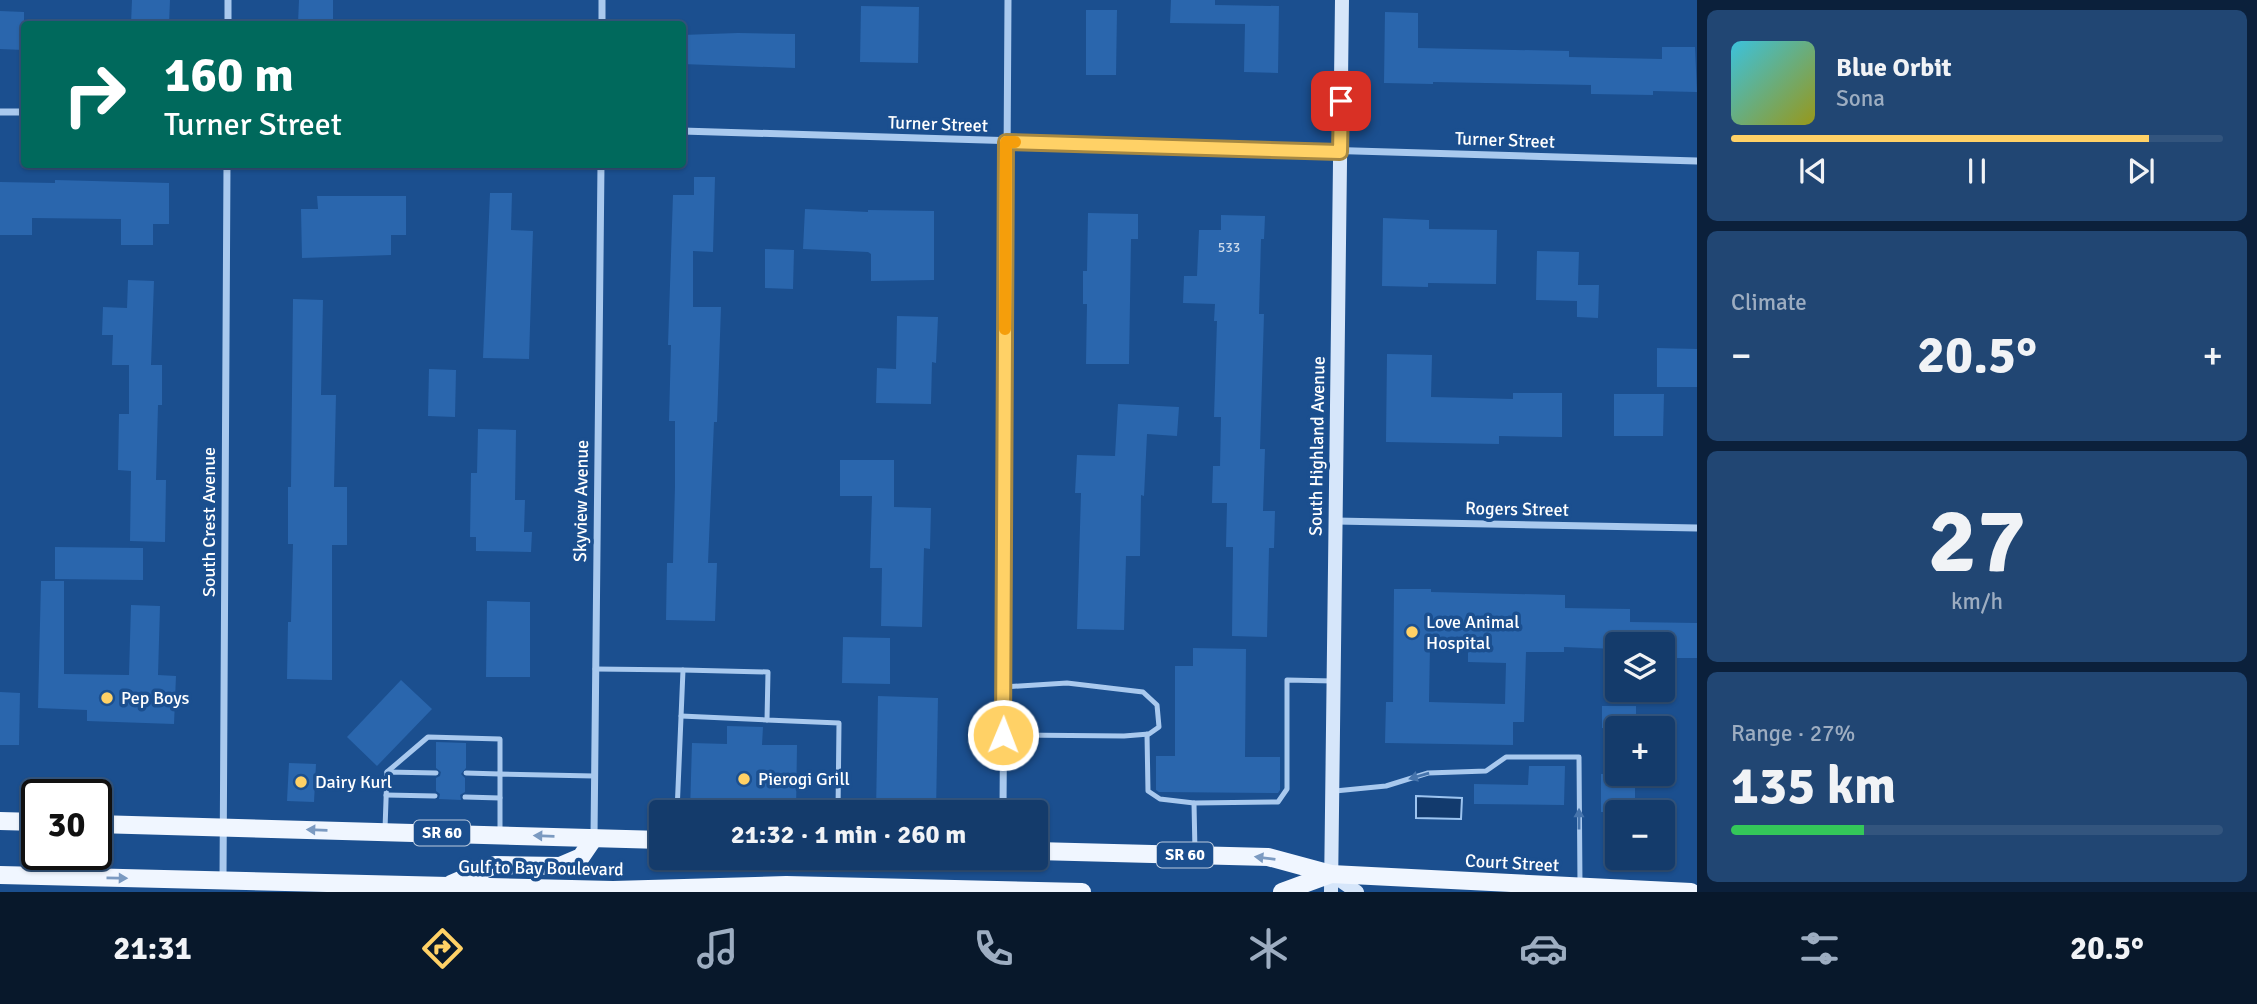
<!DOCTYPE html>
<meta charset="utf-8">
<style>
:root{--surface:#143b6b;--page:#214673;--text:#f1f3f6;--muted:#9dadc1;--line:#33557e;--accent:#ffd166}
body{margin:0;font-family:Signika,sans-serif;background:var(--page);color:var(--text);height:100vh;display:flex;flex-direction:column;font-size:26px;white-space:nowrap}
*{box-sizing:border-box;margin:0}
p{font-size:23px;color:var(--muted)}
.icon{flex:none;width:38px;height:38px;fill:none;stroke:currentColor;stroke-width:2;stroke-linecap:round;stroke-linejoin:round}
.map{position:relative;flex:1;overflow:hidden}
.panel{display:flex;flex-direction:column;gap:10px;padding:10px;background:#0b203b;width:560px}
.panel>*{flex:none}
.banner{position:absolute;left:21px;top:21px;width:665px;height:147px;border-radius:7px;box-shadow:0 2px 5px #0004,0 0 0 2px var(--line);background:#00695c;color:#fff;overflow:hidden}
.tools{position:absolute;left:1605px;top:632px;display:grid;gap:14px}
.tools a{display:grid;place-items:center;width:70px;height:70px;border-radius:7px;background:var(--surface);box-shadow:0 2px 5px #0004,0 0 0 2px var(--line);font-size:35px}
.speed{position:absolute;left:21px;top:779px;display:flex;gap:14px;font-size:35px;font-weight:700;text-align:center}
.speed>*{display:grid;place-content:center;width:91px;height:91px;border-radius:50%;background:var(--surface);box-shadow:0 2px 5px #0004,0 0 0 2px var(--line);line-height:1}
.speed .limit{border:4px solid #111;border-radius:10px;background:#fff;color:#111}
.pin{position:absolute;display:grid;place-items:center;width:60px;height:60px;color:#fff;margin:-30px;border-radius:14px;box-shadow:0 4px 10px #0006}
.me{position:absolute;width:77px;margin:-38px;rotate:1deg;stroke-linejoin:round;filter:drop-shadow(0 0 5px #0008)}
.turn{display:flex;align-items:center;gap:24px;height:147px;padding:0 28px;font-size:32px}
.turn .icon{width:91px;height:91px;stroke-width:2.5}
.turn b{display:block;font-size:49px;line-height:60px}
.big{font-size:52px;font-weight:700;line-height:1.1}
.panel .widget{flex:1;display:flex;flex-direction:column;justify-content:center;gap:10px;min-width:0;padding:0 24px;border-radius:10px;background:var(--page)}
.panel .dial{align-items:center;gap:0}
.dial b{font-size:91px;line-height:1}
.song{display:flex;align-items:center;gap:21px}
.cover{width:84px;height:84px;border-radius:10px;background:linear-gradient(135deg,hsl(190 70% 55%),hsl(60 70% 35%))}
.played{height:7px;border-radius:4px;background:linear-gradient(90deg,var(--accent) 85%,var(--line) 85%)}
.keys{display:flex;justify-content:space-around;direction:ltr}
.heat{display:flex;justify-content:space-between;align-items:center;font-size:38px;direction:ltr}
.charge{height:10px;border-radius:5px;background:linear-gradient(90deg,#34c759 27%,var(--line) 0)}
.trip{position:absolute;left:649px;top:800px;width:399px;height:70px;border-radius:7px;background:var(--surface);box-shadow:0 2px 5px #0004,0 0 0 2px var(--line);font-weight:700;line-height:70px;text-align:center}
.menu{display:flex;height:112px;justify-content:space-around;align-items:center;background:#08182b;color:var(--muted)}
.menu .icon{width:49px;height:49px}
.menu .active{color:var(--accent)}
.menu b{font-size:32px;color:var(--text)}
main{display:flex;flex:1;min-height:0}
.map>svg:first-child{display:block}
.water{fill:#123a6d;stroke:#9cc4f0;stroke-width:2}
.building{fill:#2a66ad;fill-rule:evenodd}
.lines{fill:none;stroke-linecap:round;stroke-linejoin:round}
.lane{stroke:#a9c9ee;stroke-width:5}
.street{stroke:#a9c9ee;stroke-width:7}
.secondary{stroke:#d6e6fa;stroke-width:14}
.primary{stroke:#f0f6ff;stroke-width:18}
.oneway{fill:#4674ac}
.oneway2{fill:#7b9ac1}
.route-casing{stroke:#a68842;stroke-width:18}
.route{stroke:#ffd166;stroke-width:12}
.slow{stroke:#f59e0b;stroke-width:12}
.poi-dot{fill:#ffd166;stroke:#1b4f8f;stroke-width:2.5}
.labels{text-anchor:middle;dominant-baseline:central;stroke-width:7;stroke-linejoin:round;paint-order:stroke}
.number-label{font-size:14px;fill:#cad9ea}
.shield{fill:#1b4f8f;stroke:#bbcadd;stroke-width:2}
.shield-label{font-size:16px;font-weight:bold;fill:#fff}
.street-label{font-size:18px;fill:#fff;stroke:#1b4f8f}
.poi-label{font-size:18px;fill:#fff;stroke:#1b4f8f;text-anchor:start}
</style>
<main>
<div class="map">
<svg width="1697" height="892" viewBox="0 0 1697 892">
<rect width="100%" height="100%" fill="#1b4f8f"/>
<polygon class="water" points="1416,796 1462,798 1461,819 1416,818"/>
<g class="building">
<polygon points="132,0 170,0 169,24 131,24"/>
<polygon points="299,0 333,0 333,24 298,24"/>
<polygon points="1171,0 1215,0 1215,5 1279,6 1278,73 1244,72 1245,24 1170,23"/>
<polygon points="861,6 919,7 918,63 860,62"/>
<polygon points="1086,10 1117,10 1116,75 1086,75"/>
<polygon points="0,11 24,12 24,50 0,49"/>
<polygon points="1385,12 1418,13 1418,48 1569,51 1569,57 1662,59 1662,47 1695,47 1697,92 1653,91 1653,95 1591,94 1591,85 1433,82 1433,84 1384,83"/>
<polygon points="738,33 795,34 795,68 682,64 682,35"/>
<polygon points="694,177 715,177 713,252 693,251 693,307 721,307 717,422 714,422 708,563 717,563 715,621 666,620 667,563 673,563 675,486 675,421 669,421 671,345 668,345 673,195 694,195"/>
<polygon points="55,180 169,183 169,224 153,224 153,245 121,245 121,219 32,218 32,235 0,235 0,182 55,183"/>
<polygon points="490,193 512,193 511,230 533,231 529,359 483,358"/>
<polygon points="317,196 406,196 406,235 391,235 391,255 302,258 301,209 318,209"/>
<polygon points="805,209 868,212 868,210 934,211 934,280 871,281 871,254 868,252 803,249"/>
<polygon points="1088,213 1138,214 1138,239 1131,239 1129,364 1086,364 1087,304 1083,304 1083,271 1087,271"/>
<polygon points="1221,215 1265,216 1264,239 1261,239 1259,314 1264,314 1260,449 1265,449 1263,511 1275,511 1274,548 1269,548 1267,637 1232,636 1233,547 1226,547 1227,503 1212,503 1213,466 1220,466 1221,417 1214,417 1217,321 1214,321 1215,304 1183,303 1184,276 1197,276 1199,230 1221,230"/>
<polygon points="1383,218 1429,220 1429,229 1497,230 1496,284 1428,283 1428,287 1382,286"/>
<polygon points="765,249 794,250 793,289 765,288"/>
<polygon points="1537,251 1579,252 1578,285 1599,285 1598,318 1577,317 1577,301 1536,300"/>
<polygon points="128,280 154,281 151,365 162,365 162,405 158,405 156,480 166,480 165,542 130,541 131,471 118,470 119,414 129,414 129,365 112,365 113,335 102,335 103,307 127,308"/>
<polygon points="293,299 323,300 321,395 336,395 334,487 347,487 347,545 332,545 332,680 287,679 288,622 291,622 293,544 288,544 288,487 291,487"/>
<polygon points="897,316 938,317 936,363 932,362 931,404 876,403 877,368 896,369"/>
<polygon points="1657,348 1697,349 1697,387 1657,387"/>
<polygon points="1387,354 1432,355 1431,397 1513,399 1513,393 1562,393 1562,437 1499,436 1499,444 1386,442"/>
<polygon points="429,369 456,370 455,417 428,416"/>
<polygon points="1614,394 1664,394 1663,436 1614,436"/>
<polygon points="1118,404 1179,407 1177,436 1147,434 1144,496 1141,495 1140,556 1126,556 1124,630 1077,629 1081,493 1075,493 1077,455 1115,456"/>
<polygon points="478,429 516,430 515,500 525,500 524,532 532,532 531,552 476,551 476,537 470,537 471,473 477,473"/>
<polygon points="840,460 894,460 894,507 931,508 930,549 924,548 922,627 881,626 882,568 870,568 872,496 840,496"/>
<polygon points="55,547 143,548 143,580 55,579"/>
<polygon points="41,581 64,581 64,674 129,675 131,605 160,606 158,675 176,676 174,724 87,721 87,710 38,708"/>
<path d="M 1394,589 L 1431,589 L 1431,592 L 1565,595 L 1565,608 L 1630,609 L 1630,622 L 1697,623 L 1697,658 L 1662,658 L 1662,644 L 1617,644 L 1617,649 L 1564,647 L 1564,652 L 1526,652 L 1524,722 L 1513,722 L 1513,745 L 1385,743 L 1386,702 L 1393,702 ZM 1430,645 L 1468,645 L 1468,662 L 1506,663 L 1505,704 L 1429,702 Z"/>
<polygon points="487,601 530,602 530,677 486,677"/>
<polygon points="843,637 890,638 890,684 842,683"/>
<polygon points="1193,648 1246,649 1245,757 1280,757 1280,790 1278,793 1159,792 1156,790 1156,756 1175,756 1175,666 1193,666"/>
<polygon points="401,680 432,709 377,766 347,737"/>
<polygon points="0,692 20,693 19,745 0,745"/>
<polygon points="878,696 938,698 936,812 876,812"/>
<rect x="1602" y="706" width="34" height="22"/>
<polygon points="727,726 763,727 762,745 797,745 796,812 690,812 692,743 727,744"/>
<polygon points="436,742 466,743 466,768 461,774 465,778 465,792 460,795 461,800 439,799 440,794 436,791 436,778 440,776 441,772 436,768"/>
<polygon points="289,763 316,764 314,802 287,801"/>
<polygon points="1529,766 1565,766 1564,805 1474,804 1474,784 1528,785"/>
<rect x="1601" y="774" width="34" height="38"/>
</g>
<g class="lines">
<g class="lane">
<polyline points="595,669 683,670 677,812"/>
<polyline points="683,670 768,672 767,720 839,723 838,812"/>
<polyline points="681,716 767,720"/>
<polyline points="1147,734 1148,791 1160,799 1194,803"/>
<polyline points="1003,735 1124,736 1149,734 1159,727 1157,705 1143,692 1067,683 1003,687"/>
<polyline points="387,772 428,737 500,739 500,774 466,773"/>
<polyline points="1335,791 1386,786 1428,773 1486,771 1506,757 1579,757 1580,884"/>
<polyline points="386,795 435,796"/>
<polyline points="465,797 500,798"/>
<polyline points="385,829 387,772 436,773"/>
<polyline points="500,832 500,774 594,776"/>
<polyline points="1195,852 1194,803 1278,802 1287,789 1287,680 1334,681"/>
</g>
<g class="street">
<polyline points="228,24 228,0"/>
<polyline points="602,24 602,0"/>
<polyline points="0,112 24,112"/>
<polyline points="682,131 1697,161"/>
<polyline points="1336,521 1697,528"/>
<polyline points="1003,812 1008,0"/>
<polyline points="594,837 601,164"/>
<polyline points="223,880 227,164"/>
</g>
<g class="secondary">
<polyline points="1331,874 1357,892"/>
<polyline points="1331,892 1342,0"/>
</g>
<g class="primary">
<polyline points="0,821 37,822"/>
<polyline points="96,824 662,840"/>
<polyline points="1036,851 1268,857 1331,874 1691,892"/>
<polyline points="0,875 613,890 786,885 1082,892"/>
<polyline points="451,884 495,865 560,866 581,857 594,838"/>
<polyline points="1282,892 1331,874"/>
</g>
</g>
<defs><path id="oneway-solid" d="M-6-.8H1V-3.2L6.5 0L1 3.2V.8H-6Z" transform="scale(1.75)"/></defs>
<g class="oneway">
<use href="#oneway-solid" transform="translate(1419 776) rotate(164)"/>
<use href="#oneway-solid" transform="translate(1579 819) rotate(-90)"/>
</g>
<g class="oneway2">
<use href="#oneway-solid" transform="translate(317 830) rotate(-178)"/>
<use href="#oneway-solid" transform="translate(544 836) rotate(-178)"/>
<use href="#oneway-solid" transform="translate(1265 858) rotate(-173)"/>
<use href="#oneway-solid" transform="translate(117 878) rotate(1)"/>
</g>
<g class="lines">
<g class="route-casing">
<polyline id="route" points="1003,735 1006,142 1340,152 1341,101"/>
</g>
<use href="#route" class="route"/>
<polyline class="slow" points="1005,329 1006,142 1015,142"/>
</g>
<g class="poi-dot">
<circle cx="1412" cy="632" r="7"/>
<circle cx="107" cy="698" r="7"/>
<circle cx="744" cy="779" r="7"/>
<circle cx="301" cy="782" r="7"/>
</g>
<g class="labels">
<g class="number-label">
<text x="1229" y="247">533</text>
</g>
<g class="shield">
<rect x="414" y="820.5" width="56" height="25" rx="5"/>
<rect x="1157" y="842.5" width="56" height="25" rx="5"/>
</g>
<g class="shield-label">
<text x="442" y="833">SR 60</text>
<text x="1185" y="855">SR 60</text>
</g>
<g class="street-label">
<text transform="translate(938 124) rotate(2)">Turner Street</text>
<text transform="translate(1505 140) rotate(2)">Turner Street</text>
<text transform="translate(1317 446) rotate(-89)">South Highland Avenue</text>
<text transform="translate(581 501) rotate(-89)">Skyview Avenue</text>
<text transform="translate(1517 509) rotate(1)">Rogers Street</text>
<text transform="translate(209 522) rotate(-90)">South Crest Avenue</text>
<text transform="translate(1512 863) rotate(3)">Court Street</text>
<text transform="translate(541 868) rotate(1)">Gulf to Bay Boulevard</text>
</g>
<g class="poi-label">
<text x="1426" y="622">Love Animal<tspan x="1426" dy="21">Hospital</tspan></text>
<text x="121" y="698">Pep Boys</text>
<text x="758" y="779">Pierogi Grill</text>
<text x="315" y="782">Dairy Kurl</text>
</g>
</g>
</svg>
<div class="tools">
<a><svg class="icon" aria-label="layers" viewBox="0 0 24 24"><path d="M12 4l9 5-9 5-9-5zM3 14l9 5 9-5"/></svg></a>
<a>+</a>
<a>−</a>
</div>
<div class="speed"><div class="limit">30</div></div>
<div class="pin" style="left:1341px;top:101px;background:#d93025"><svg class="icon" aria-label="arrive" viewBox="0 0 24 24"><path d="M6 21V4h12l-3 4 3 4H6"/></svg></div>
<svg class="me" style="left:1003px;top:735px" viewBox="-20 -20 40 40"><circle r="17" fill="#ffd166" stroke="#fff" stroke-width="3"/><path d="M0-11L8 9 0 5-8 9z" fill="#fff"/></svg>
<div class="trip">21:32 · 1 min · 260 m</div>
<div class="banner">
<div class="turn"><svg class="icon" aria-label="right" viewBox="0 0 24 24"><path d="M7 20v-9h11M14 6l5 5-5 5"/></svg><div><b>160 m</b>Turner Street</div></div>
</div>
</div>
<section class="panel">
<div class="widget">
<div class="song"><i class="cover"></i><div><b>Blue Orbit</b><p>Sona</p></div></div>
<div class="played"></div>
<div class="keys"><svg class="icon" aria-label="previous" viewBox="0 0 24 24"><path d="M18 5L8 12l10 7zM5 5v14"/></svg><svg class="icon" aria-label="pause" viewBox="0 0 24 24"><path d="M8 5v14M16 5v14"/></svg><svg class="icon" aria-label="next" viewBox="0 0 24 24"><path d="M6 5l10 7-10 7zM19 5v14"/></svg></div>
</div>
<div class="widget"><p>Climate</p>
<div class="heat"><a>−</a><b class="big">20.5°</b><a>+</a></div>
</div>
<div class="widget dial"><b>27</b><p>km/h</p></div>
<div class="widget"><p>Range · 27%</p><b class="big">135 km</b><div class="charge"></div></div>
</section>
</main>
<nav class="menu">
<b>21:31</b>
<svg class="icon active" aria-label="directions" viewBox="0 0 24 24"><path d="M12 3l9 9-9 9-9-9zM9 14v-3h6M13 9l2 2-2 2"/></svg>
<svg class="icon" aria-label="music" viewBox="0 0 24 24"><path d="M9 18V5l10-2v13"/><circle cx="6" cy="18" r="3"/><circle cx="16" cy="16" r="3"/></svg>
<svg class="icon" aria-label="phone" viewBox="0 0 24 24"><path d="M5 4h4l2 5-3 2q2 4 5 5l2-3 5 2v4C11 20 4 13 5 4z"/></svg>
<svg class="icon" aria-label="climate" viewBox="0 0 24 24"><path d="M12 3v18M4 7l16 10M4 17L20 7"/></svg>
<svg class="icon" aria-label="car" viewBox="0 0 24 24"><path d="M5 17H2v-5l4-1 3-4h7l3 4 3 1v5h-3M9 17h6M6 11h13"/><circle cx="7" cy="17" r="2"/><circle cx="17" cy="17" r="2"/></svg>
<svg class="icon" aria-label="filters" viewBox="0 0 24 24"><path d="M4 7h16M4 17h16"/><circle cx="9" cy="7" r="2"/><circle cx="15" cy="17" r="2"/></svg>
<b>20.5°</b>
</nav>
